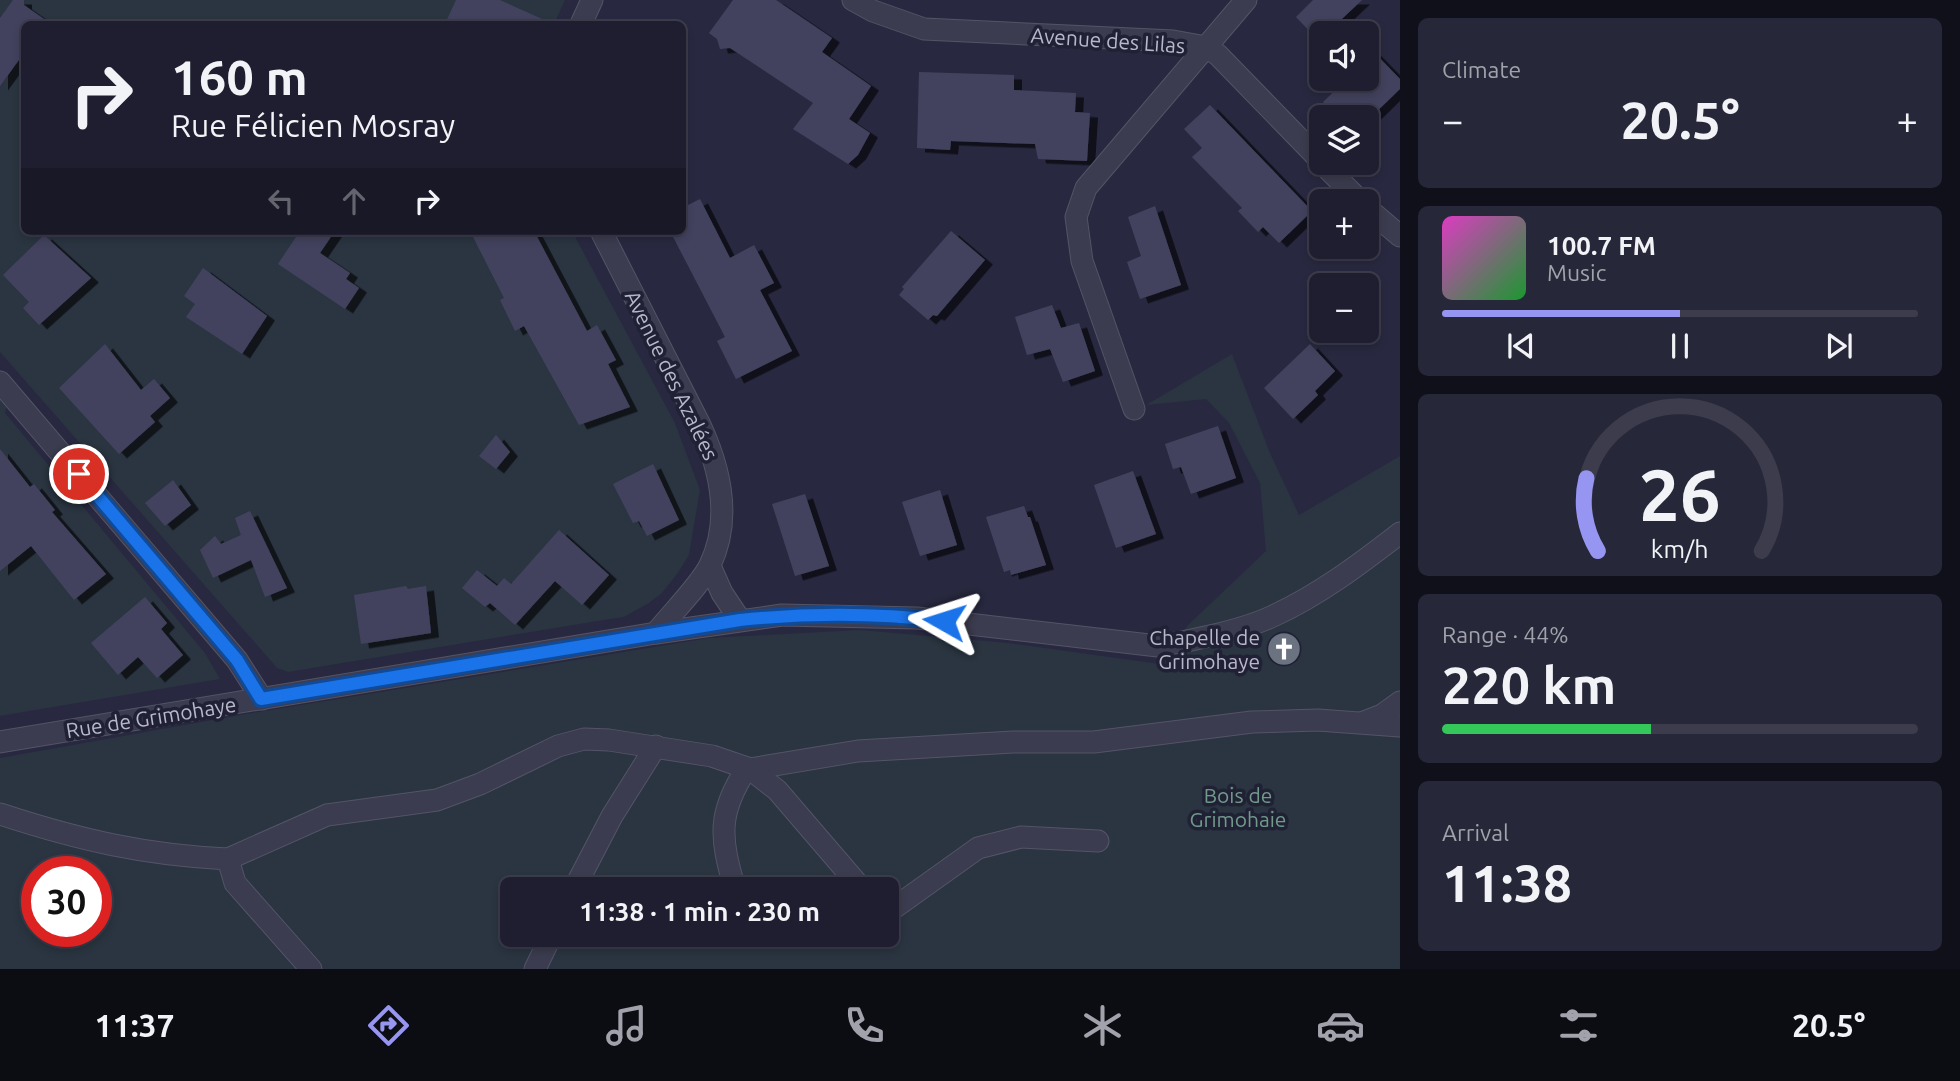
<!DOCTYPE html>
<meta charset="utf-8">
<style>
:root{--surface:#1e1e30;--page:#262738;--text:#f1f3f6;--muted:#a1a2ab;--line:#3c3c4c;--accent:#9795f2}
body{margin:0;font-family:Ubuntu,sans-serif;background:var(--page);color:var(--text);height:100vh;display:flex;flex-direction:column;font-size:26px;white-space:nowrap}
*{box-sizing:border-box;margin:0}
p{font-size:23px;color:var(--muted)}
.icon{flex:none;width:38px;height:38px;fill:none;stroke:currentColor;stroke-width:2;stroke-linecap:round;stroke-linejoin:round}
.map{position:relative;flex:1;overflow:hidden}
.details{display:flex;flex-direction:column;gap:18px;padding:18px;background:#10101a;width:560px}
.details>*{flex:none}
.top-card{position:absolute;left:21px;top:21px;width:665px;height:214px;border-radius:10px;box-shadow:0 4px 10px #0003,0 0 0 2px var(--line);background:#1e1e30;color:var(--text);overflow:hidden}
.fabs{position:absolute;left:1309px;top:21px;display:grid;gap:14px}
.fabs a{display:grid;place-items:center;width:70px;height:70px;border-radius:10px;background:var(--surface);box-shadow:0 4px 10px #0003,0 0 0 2px var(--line);font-size:35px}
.speed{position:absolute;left:21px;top:856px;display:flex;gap:14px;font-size:35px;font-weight:700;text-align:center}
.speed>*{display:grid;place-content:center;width:91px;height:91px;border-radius:50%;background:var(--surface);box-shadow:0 4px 10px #0003,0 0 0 2px var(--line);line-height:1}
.speed .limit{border:10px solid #d22;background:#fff;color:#111}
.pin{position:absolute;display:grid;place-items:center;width:60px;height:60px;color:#fff;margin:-30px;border:4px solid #fff;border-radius:50%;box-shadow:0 2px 7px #0007}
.me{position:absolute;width:77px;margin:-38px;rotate:276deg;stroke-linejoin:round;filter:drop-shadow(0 0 5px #0008)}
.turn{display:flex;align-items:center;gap:24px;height:147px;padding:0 35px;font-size:32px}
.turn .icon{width:91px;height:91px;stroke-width:2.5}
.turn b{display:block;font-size:49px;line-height:60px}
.lanes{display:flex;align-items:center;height:66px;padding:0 35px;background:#0003;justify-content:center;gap:35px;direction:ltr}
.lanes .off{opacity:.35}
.big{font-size:52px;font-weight:700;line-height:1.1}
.details .card{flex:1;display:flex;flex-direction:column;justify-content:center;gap:10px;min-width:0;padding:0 24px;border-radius:10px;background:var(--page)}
.details .dial{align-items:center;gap:0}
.dial svg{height:182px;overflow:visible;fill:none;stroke:var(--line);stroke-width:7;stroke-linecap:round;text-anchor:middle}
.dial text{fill:var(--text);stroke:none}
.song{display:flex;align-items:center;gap:21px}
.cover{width:84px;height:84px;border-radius:10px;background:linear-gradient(135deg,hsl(310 70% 55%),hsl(130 70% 35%))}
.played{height:7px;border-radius:4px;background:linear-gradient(90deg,var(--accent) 50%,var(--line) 50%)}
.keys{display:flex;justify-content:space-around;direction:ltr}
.heat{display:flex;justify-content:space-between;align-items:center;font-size:38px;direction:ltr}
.charge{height:10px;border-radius:5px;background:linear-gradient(90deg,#34c759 44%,var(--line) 0)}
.trip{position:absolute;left:500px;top:877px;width:399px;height:70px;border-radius:10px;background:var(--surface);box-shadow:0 4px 10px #0003,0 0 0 2px var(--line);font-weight:700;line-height:70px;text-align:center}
.menu{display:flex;height:112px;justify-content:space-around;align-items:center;background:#0c0c13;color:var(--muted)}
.menu .icon{width:49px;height:49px}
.menu .current{color:var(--accent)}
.menu b{font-size:32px;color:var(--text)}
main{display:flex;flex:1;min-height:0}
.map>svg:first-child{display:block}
.green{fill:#2a3541;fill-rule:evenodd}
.building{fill:#42435e;filter:url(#shadow)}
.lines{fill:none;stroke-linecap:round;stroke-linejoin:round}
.minor-casing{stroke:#545467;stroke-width:23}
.minor{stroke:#3c3c50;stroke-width:21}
.route-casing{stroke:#114b97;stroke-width:18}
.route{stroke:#1a73e8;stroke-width:12}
.labels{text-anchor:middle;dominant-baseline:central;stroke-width:7;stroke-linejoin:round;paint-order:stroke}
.street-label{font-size:21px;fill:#b9b8ca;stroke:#202135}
.poi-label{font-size:21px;fill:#b9b8ca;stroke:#202135;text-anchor:end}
.park-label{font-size:21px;fill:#719a8b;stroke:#202135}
</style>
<main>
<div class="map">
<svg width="1400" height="969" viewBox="0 0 1400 969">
<defs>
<filter id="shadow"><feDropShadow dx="8" dy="4.5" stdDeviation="0" flood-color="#0009"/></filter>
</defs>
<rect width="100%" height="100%" fill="#282840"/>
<g class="green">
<polygon points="0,0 565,0 554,24 24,24 24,231 572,231 675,423 700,490 689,555 678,573 662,593 649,603 624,617 610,619 288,672 277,668 0,352"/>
<path d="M 1232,354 L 1270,453 L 1299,515 L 1400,456 L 1400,969 L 0,969 L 0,758 L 246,714 L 709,638 L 860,630 L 1008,643 L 1160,664 L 1188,625 L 1266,551 L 1260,483 L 1229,423 L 1206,399 L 1146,405 ZM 37,872 L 96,872 L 96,931 L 37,931 ZM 513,889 L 887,889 L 887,934 L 513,934 Z"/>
<polygon points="0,392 8,399 5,413 205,653 220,679 0,716"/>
</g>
<g class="building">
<polygon points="13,0 24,0 24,5 51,24 24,24 24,53 0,86 0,18"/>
<polygon points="456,0 500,0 553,24 445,24"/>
<polygon points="733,0 776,0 832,38 822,52 871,86 849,119 870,133 858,155 848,164 793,129 813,103 730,48 720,49 717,39 709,33"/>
<polygon points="1313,0 1362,0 1327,33 1321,33 1319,41 1296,17"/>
<polygon points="1367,45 1400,79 1400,89 1371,117 1338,117 1323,102 1347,79 1367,79"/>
<polygon points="919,72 1014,75 1014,90 1076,93 1075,112 1090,113 1087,161 1038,159 1035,144 951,141 950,150 917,148"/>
<polygon points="1210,105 1312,211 1279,243 1263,227 1258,232 1238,211 1242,208 1192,157 1202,148 1184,129"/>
<polygon points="700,199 730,258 754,245 774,283 760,290 792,351 736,379 717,341 725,337 670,231 682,231 682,208"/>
<polygon points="1155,206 1181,285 1140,299 1127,262 1141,256 1128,217"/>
<polygon points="300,231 335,231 320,253 350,273 346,279 359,288 345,309 278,264"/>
<polygon points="470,231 534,231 587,331 597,325 616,360 608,364 630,407 579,425 524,326 515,331 500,300 504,298"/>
<polygon points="951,231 985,260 937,316 933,315 928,320 899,295 904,289 902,287"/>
<polygon points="44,235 91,278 39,325 23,308 29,302 3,275"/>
<polygon points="203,268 267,316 242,354 186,317 195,304 184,296"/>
<polygon points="1052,305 1061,328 1079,323 1095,371 1063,382 1050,349 1027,355 1015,317"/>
<polygon points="105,344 141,390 154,379 170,398 150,416 155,422 119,454 59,388"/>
<polygon points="1310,344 1335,371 1315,391 1318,395 1293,419 1264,388"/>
<polygon points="1218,426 1236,478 1191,494 1181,467 1173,469 1165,444"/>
<polygon points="496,435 510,452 496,469 479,456"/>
<polygon points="0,449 30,487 34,484 55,510 52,512 106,574 74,600 31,546 0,571"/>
<polygon points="653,464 679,520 647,536 639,521 633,523 613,484"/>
<polygon points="1133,471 1156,534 1116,548 1094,485"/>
<polygon points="173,480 191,505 165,526 145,503"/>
<polygon points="940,490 957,545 920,556 902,502"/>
<polygon points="805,494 829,566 795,576 772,504"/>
<polygon points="1024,506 1028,517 1030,517 1046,565 1011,575 1010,570 1004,572 986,517"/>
<polygon points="250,511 287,588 265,597 251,560 213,578 200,550 215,536 221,544 241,535 235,518"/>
<polygon points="559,530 609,575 582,605 555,581 515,625 490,603 485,607 462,588 477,570 497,586 504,578 511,584"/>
<polygon points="406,586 408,589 426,586 431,633 361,644 354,595"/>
<polygon points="145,597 167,623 161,629 183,655 157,678 138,657 118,675 91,643"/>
</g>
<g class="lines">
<g class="minor-casing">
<g id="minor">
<polyline points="853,0 873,11 924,29 1173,41 1206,47 1218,55 1321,161"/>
<polyline points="581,24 592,0"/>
<polyline points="1322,163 1360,201"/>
<polyline points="1367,208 1400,236"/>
<path d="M 601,231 L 700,425 C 720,468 732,519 710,565 C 701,584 670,615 656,633"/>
<polyline points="0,382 237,660 262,699"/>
<polyline points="1134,409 1082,261 1076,217 1086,188 1246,0"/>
<polyline points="710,566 722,593 740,620"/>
<polyline points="1364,722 1382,715 1400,702"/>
<path d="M 0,742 L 656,633 L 782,615 L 917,618 L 1158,646 C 1191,641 1244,630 1273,616 C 1319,595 1360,564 1400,533"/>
<polyline points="750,769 858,751 1013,742 1094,742 1252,722 1318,720 1400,726"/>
<path d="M 0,814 C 79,840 145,855 228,859 L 235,883 L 311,969"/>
<polyline points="228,859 327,815 437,800 480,784 558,746 584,739 609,740 712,756 750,769 777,790 862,889"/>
<polyline points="574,889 612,816 656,746"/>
<path d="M 735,889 C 720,838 717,813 747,768"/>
<polyline points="887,913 978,848 1021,837 1098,841"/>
<polyline points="535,969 552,934"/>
</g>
</g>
<use href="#minor" class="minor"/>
</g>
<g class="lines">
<g class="route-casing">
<path id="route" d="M 79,474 L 237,660 L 261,699 L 740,620 C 807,613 876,613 944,621"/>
</g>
<use href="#route" class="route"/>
</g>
<defs>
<g id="church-disc" transform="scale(1.75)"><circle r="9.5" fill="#6b7280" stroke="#202135"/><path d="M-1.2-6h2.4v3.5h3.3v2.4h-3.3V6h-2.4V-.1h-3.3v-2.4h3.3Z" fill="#fff"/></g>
</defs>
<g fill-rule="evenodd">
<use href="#church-disc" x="1284" y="649"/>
</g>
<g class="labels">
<g class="street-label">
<text transform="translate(1108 40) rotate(4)">Avenue des Lilas</text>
<text transform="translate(672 375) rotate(64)">Avenue des Azalées</text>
<text transform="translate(151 717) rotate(-9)">Rue de Grimohaye</text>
</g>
<g class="poi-label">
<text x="1260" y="637">Chapelle de<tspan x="1260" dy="24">Grimohaye</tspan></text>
</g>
<g class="park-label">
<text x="1238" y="795">Bois de<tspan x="1238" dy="24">Grimohaie</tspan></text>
</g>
</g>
</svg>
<div class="fabs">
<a><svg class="icon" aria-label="sound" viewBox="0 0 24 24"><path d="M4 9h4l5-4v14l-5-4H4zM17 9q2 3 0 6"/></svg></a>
<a><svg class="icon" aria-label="layers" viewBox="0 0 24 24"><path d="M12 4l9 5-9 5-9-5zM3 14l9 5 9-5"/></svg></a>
<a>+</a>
<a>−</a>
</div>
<div class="speed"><div class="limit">30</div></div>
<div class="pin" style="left:79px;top:474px;background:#d93025"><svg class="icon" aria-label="arrive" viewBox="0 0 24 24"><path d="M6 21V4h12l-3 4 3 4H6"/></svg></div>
<svg class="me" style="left:944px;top:621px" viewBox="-20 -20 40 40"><path d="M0-17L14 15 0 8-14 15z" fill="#1a73e8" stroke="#fff" stroke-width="4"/></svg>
<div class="trip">11:38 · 1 min · 230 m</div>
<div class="top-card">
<div class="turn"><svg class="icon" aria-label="right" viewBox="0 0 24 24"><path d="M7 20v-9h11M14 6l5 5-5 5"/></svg><div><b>160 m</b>Rue Félicien Mosray</div></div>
<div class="lanes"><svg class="icon off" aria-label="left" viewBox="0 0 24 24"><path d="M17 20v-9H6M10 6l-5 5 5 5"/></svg><svg class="icon off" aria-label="ahead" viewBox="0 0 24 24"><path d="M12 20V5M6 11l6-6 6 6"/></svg><svg class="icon" aria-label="right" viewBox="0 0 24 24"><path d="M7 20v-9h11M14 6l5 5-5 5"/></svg></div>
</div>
</div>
<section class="details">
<div class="card"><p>Climate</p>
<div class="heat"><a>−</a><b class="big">20.5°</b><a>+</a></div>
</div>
<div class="card">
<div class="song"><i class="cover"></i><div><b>100.7 FM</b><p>Music</p></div></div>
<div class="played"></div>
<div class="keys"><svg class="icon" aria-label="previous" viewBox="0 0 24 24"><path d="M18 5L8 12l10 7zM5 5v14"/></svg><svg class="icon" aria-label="pause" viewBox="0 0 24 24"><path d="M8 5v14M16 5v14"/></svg><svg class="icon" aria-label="next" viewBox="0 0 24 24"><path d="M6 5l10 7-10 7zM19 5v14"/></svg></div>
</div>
<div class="card dial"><svg viewBox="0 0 100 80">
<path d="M14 69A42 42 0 1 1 86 69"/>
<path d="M14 69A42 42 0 0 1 9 37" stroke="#9795f2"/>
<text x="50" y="56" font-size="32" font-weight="700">26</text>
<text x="50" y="72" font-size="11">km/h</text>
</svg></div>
<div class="card"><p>Range · 44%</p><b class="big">220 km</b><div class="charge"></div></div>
<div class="card"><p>Arrival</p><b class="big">11:38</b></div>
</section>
</main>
<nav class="menu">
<b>11:37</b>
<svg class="icon current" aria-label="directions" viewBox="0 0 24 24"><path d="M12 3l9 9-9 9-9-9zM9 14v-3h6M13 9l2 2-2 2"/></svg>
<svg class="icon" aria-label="music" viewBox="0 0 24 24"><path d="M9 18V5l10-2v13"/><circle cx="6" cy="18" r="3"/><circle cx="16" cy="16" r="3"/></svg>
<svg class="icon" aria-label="phone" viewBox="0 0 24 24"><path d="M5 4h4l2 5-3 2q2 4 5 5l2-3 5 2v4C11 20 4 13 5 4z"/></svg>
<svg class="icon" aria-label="climate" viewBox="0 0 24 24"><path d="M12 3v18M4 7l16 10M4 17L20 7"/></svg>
<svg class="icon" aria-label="car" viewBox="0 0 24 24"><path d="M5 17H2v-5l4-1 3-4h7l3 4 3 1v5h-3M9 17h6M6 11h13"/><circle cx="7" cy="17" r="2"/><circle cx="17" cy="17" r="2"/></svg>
<svg class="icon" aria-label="filters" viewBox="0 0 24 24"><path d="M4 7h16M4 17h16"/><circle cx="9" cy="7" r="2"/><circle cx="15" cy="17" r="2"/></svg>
<b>20.5°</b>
</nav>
